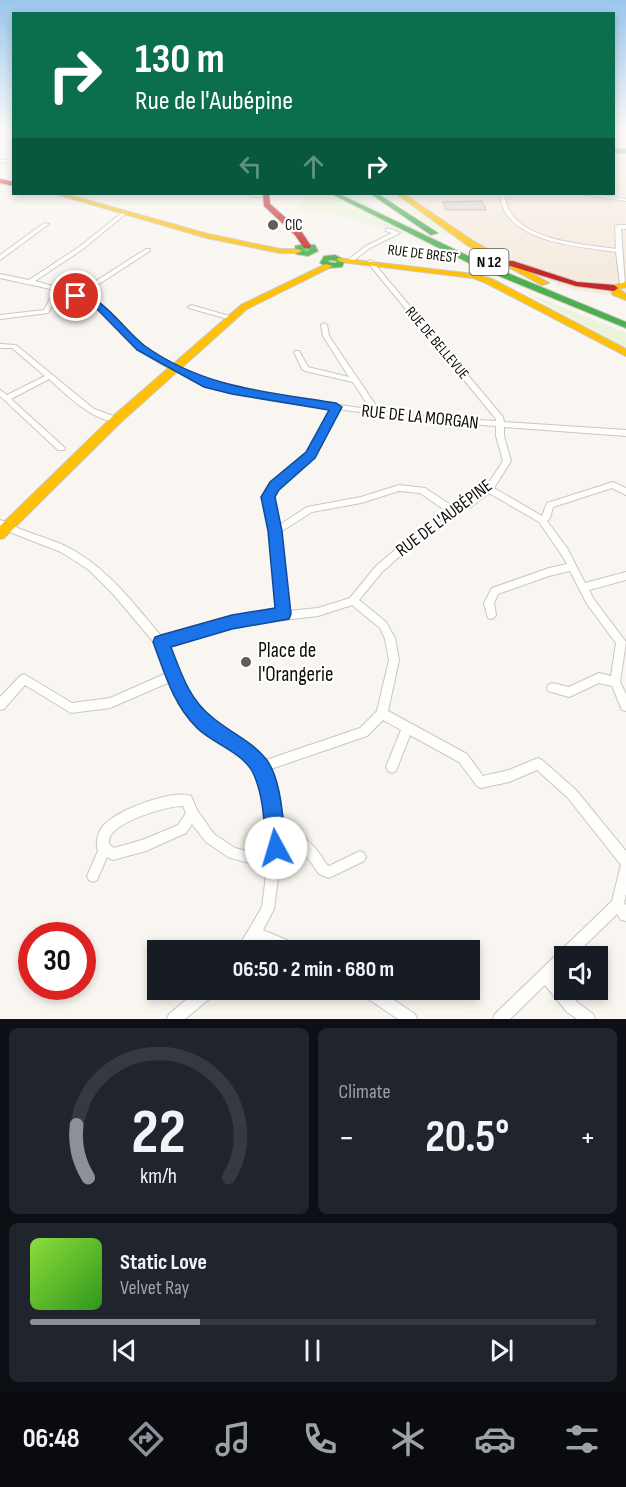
<!DOCTYPE html>
<meta charset="utf-8">
<style>
:root{--surface:#171b24;--page:#20242c;--text:#f1f3f6;--muted:#9ea1a6;--line:#363941;--accent:#8c9099}
body{margin:0;font-family:"Sofia Sans Condensed",sans-serif;background:var(--page);color:var(--text);height:100vh;display:flex;flex-direction:column;font-size:22px;white-space:nowrap}
*{box-sizing:border-box;margin:0}
p{font-size:20px;color:var(--muted)}
.icon{flex:none;width:33px;height:33px;fill:none;stroke:currentColor;stroke-width:2;stroke-linecap:round;stroke-linejoin:round}
.map{position:relative;height:1019px;overflow:hidden}
.drawer{display:flex;flex-direction:column;gap:9px;padding:9px;background:#0d0f14;flex:1}
.drawer>*{flex:none}
.banner{position:absolute;left:12px;top:12px;width:603px;height:183px;border-radius:0px;box-shadow:0 3px 9px #0003;background:#0b6e4f;color:#fff;overflow:hidden}
.tools{position:absolute;left:554px;top:946px;display:grid;gap:12px}
.tools a{display:grid;place-items:center;width:54px;height:54px;border-radius:0px;background:var(--surface);box-shadow:0 3px 9px #0003;font-size:30px}
.speed{position:absolute;left:18px;top:922px;display:flex;gap:12px;font-size:30px;font-weight:700;text-align:center}
.speed>*{display:grid;place-content:center;width:78px;height:78px;border-radius:50%;background:var(--surface);box-shadow:0 3px 9px #0003;line-height:1}
.speed .limit{border:9px solid #d22;background:#fff;color:#111}
.pin{position:absolute;display:grid;place-items:center;width:51px;height:51px;color:#fff;margin:-26px;border:3px solid #fff;border-radius:50%;box-shadow:0 2px 6px #0007}
.me{position:absolute;width:66px;margin:-33px;rotate:354deg;stroke-linejoin:round;filter:drop-shadow(0 0 4px #0008)}
.turn{display:flex;align-items:center;gap:21px;height:126px;padding:0 24px;font-size:27px}
.turn .icon{width:78px;height:78px;stroke-width:2.5}
.turn b{display:block;font-size:42px;line-height:51px}
.lanes{display:flex;align-items:center;height:57px;padding:0 24px;background:#0003;justify-content:center;gap:30px;direction:ltr}
.lanes .off{opacity:.35}
.big{font-size:45px;font-weight:700;line-height:1.1}
.drawer .tile{flex:1;display:flex;flex-direction:column;justify-content:center;gap:9px;min-width:0;padding:0 21px;border-radius:9px;background:var(--page)}
.drawer .dial{align-items:center;gap:0}
.dial svg{height:156px;overflow:visible;fill:none;stroke:var(--line);stroke-width:7;stroke-linecap:round;text-anchor:middle}
.dial text{fill:var(--text);stroke:none}
.song{display:flex;align-items:center;gap:18px}
.cover{width:72px;height:72px;border-radius:9px;background:linear-gradient(135deg,hsl(90 70% 55%),hsl(110 70% 35%))}
.played{height:6px;border-radius:3px;background:linear-gradient(90deg,var(--accent) 30%,var(--line) 30%)}
.keys{display:flex;justify-content:space-around;direction:ltr}
.heat{display:flex;justify-content:space-between;align-items:center;font-size:33px;direction:ltr}
.drawer .tiles{flex:1;display:grid;gap:9px;grid-template-columns:1fr 1fr}
.tile:last-child{grid-column:span 2}
.trip{position:absolute;left:147px;top:940px;width:333px;height:60px;border-radius:0px;background:var(--surface);box-shadow:0 3px 9px #0003;font-weight:700;line-height:60px;text-align:center}
.dock{display:flex;height:96px;justify-content:space-around;align-items:center;background:#090b0e;color:var(--muted)}
.dock .icon{width:42px;height:42px}
.dock .on{color:var(--accent)}
.dock b{font-size:27px;color:var(--text)}
.map>svg:first-child{display:block}
.commercial{fill:#f5ebdf}
.green{fill:#edf2dd}
.building{fill:#e0dcd7;stroke:#c6c2bc;stroke-width:1.5}
.lines{fill:none;stroke-linecap:round;stroke-linejoin:round}
.street-casing{stroke:#cbc7c1;stroke-width:2}
.fast-casing{stroke:#cbc7c1;stroke-width:2}
.slow-casing{stroke:#cbc7c1;stroke-width:2}
.jam-casing{stroke:#cbc7c1;stroke-width:2}
.street{fill:#fefefd;fill-rule:evenodd}
.fast{fill:#4caf50;fill-rule:evenodd}
.slow{fill:#ffc107;fill-rule:evenodd}
.jam{fill:#c62828;fill-rule:evenodd}
.route{fill:#1a73e8;stroke:#114b97;stroke-width:1.5}
.poi-dot{fill:#615e59;stroke:#fff;stroke-width:2}
.labels{text-anchor:middle;dominant-baseline:central;stroke-width:4.5;stroke-linejoin:round;paint-order:stroke}
.far-poi-label{font-size:15px;fill:#0f0c07;stroke:#fff;text-anchor:start}
.far-street-label{font-size:15px;fill:#0f0c07;stroke:#fff}
.shield{fill:#fff;stroke:#575551;stroke-width:1.5}
.shield-label{font-size:16px;font-weight:bold;fill:#0f0c07}
.street-label{font-size:18px;fill:#0f0c07;stroke:#fff}
.near-poi-label{font-size:21px;fill:#0f0c07;stroke:#fff;text-anchor:start}
</style>
<div class="map">
<svg width="626" height="1019" viewBox="0 0 626 1019">
<rect width="100%" height="100%" fill="#f9f5f0"/>
<polygon class="commercial" points="614,130 626,130 626,297 578,291 517,268 497,258 499,254 464,236 407,194 614,194"/>
<g class="green">
<polygon points="306,194 354,194 390,218 385,221 410,236 333,214 297,210"/>
<polygon points="383,194 407,194 457,231 446,235"/>
<polygon points="523,291 626,333 626,348"/>
</g>
<polygon class="building" points="482,201 486,210 446,210 443,202"/>
<g class="lines">
<g class="street-casing">
<g id="street">
<polygon points="9,130 14,131 0,139 0,136"/>
<rect x="0" y="160" width="14" height="2"/>
<path d="M 247,194 L 264,194 L 267,195 C 263,198 251,197 247,194 Z"/>
<path d="M 500,194 L 504,194 C 506,200 507,207 510,212 C 530,242 584,244 616,249 L 615,227 L 618,225 L 626,225 L 626,229 L 621,229 L 625,285 L 620,284 L 616,252 C 582,247 525,244 505,212 C 502,207 501,200 500,194 Z"/>
<polygon points="584,194 592,194 626,199 626,201"/>
<path d="M 124,211 L 128,212 L 83,249 L 35,281 L 77,293 L 146,249 L 150,249 L 150,251 L 82,295 L 92,300 L 109,311 L 142,347 L 164,360 L 198,377 L 232,389 L 367,409 L 367,404 L 353,382 L 305,371 L 302,369 L 294,352 L 295,351 L 299,351 L 308,367 L 349,377 L 323,336 L 321,325 L 324,323 L 327,325 L 329,336 L 375,404 L 375,410 L 415,416 L 496,421 L 496,419 L 368,263 L 367,262 L 370,260 L 372,261 L 503,417 L 504,422 L 626,430 L 626,436 L 504,427 L 504,436 L 511,461 L 494,488 L 542,516 L 547,503 L 613,482 L 626,488 L 626,495 L 612,488 L 553,507 L 550,518 L 547,521 L 567,548 L 585,583 L 626,572 L 626,580 L 589,590 L 593,598 L 626,642 L 620,682 L 626,694 L 626,711 L 622,710 L 612,686 L 599,683 L 569,697 L 548,691 L 547,688 L 548,685 L 552,683 L 569,687 L 599,673 L 611,676 L 616,643 L 587,604 L 570,571 L 549,576 L 498,594 L 494,603 L 496,615 L 494,618 L 491,619 L 488,618 L 484,603 L 492,588 L 549,568 L 567,564 L 561,554 L 539,522 L 489,493 L 471,507 L 441,520 L 382,572 L 359,600 L 386,622 L 395,638 L 399,660 L 388,711 L 467,754 L 483,776 L 509,770 L 538,758 L 542,760 L 576,790 L 626,851 L 626,894 L 624,903 L 626,905 L 626,921 L 621,920 L 617,914 L 573,957 L 564,957 L 564,966 L 555,975 L 564,987 L 564,990 L 567,990 L 577,1002 L 593,1014 L 595,1019 L 577,1019 L 567,1012 L 545,985 L 510,1019 L 493,1019 L 495,1014 L 612,901 L 621,865 L 568,798 L 537,770 L 509,782 L 481,788 L 477,786 L 459,762 L 410,735 L 396,771 L 392,773 L 388,771 L 386,767 L 401,730 L 383,720 L 367,736 L 268,770 L 277,798 L 280,826 C 302,831 316,846 327,865 L 329,866 L 360,851 L 364,853 L 366,857 L 364,861 L 329,878 L 319,874 L 310,861 L 299,848 L 287,839 L 281,838 L 282,848 L 274,909 L 263,930 L 301,946 L 303,951 L 281,951 L 257,941 L 250,951 L 236,951 L 262,907 L 267,868 L 228,857 L 206,842 L 192,824 L 186,833 L 146,851 L 113,860 L 107,857 L 97,880 L 93,882 L 89,880 L 87,876 L 98,851 C 95,843 98,831 104,825 C 118,810 172,789 191,796 L 197,810 L 214,834 L 235,848 L 269,857 L 270,848 L 265,798 L 257,770 L 240,754 L 200,727 L 177,700 L 170,682 L 110,708 L 71,713 L 25,685 L 4,709 L 0,710 L 0,697 L 20,676 L 24,674 L 72,703 L 110,698 L 167,673 L 157,646 L 113,594 L 89,570 L 61,552 L 12,533 L 0,527 L 0,520 C 9,523 17,528 25,531 C 45,538 64,543 81,555 C 114,576 138,609 163,638 L 232,618 L 279,612 L 271,532 L 264,497 L 271,484 L 308,453 L 332,408 L 232,393 L 194,380 L 159,363 L 138,349 L 99,309 L 77,297 L 60,291 L 48,313 L 0,319 L 0,315 L 44,310 L 55,290 L 0,278 L 0,274 L 29,280 L 79,247 ZM 338,409 L 415,420 L 496,426 L 496,436 L 503,461 L 486,487 L 465,503 L 454,507 L 425,488 L 399,485 L 361,497 L 307,507 L 278,526 L 272,497 L 277,488 L 314,457 ZM 399,491 L 420,493 L 446,511 L 435,516 L 376,566 L 350,598 L 318,608 L 288,611 L 279,533 L 312,512 L 361,503 ZM 352,605 L 380,628 L 385,639 L 389,660 L 377,711 L 360,728 L 263,761 L 248,746 L 208,719 L 185,693 L 167,646 L 232,626 L 318,616 ZM 183,806 L 186,813 L 178,825 L 145,839 L 114,848 L 109,844 C 109,840 109,838 111,835 C 121,820 166,806 183,806 Z"/>
<polygon points="44,223 49,224 0,260 0,255"/>
<polygon points="386,229 390,229 400,233 370,248 353,261 349,261 349,259 366,246 392,233 386,231"/>
<polygon points="191,305 233,317 234,318 231,320 189,308 188,307"/>
<path d="M 0,344 L 16,345 L 94,409 L 119,418 L 120,420 L 119,422 C 93,422 67,395 49,379 L 11,399 L 65,448 L 64,450 L 58,450 L 0,396 L 0,390 L 7,395 L 45,376 L 12,348 L 0,348 Z"/>
<polygon points="198,990 216,990 214,995 185,1019 167,1019 169,1014"/>
<polygon points="360,990 379,990 415,1014 417,1019 398,1019 362,995"/>
</g>
</g>
<g class="fast-casing">
<g id="fast">
<rect x="614" y="149" width="12" height="4"/>
<polygon points="332,194 339,194 483,263 626,322 626,328 477,267"/>
<polygon points="371,194 378,194 438,233 431,235"/>
<path d="M 305,244 L 315,245 L 318,251 L 308,256 L 296,254 L 295,246 ZM 302,249 L 310,250 L 307,251 Z"/>
<path d="M 335,255 L 345,260 L 342,267 L 329,268 L 320,263 L 324,256 ZM 330,260 L 337,261 L 336,263 L 328,262 Z"/>
</g>
</g>
<g class="slow-casing">
<g id="slow">
<polygon points="56,194 65,194 208,234 280,249 298,249 302,251 298,253 280,253 207,238"/>
<polygon points="397,194 404,194 473,241 549,283 542,285 467,245"/>
<polygon points="338,258 474,274 492,279 626,349 626,356 486,283 473,278 341,262 337,260"/>
<polygon points="326,264 333,266 247,309 120,423 4,538 0,539 0,526 112,417 241,305"/>
<polygon points="626,282 626,287 619,289 626,294 626,300 613,295 610,288 611,286"/>
</g>
</g>
<g class="jam-casing">
<g id="jam">
<polygon points="0,179 14,182 14,186 0,183"/>
<polygon points="263,194 269,194 270,204 301,231 311,246 310,248 304,248 295,235 264,206"/>
<polygon points="507,261 513,261 577,282 614,285 618,288 614,291 576,286 507,265"/>
</g>
</g>
<use href="#street" class="street"/>
<use href="#fast" class="fast"/>
<use href="#slow" class="slow"/>
<use href="#jam" class="jam"/>
</g>
<linearGradient id="sky" x2="0" y2="1"><stop stop-color="#9ac6ec"/><stop offset="0.48" stop-color="#fcfaf8"/><stop offset="1" stop-color="#fcfaf8" stop-opacity="0"/></linearGradient>
<rect width="626" height="273" fill="url(#sky)"/>
<path class="route" d="M 72,293 C 100,290 125,332 145,346 C 204,388 267,392 336,403 L 342,407 L 315,458 L 279,490 L 275,497 L 282,531 L 291,614 L 289,619 L 232,629 L 171,647 C 181,673 189,699 212,717 C 229,732 252,741 266,759 C 282,779 283,823 286,848 L 283,855 L 276,858 L 269,855 L 266,848 C 264,824 264,798 254,775 C 245,753 213,744 197,728 C 173,704 165,674 153,642 L 155,637 L 161,635 L 232,615 L 275,608 L 268,531 L 261,497 L 270,482 L 306,452 L 329,410 L 232,394 L 204,387 L 137,350 L 98,310 L 72,298 Z"/>
<g class="poi-dot">
<circle cx="273" cy="225" r="6"/>
<circle cx="246" cy="662" r="6"/>
</g>
<g class="labels">
<g class="far-poi-label">
<text x="285" y="225">CIC</text>
</g>
<g class="far-street-label">
<text transform="translate(423 254) rotate(7)">RUE DE BREST</text>
<text transform="translate(437 343) rotate(50)">RUE DE BELLEVUE</text>
</g>
<rect class="shield" x="469.5" y="249" width="39" height="26" rx="4.5"/>
<g class="shield-label">
<text x="489" y="262">N 12</text>
</g>
<g class="street-label">
<text transform="translate(420 417) rotate(6)">RUE DE LA MORGAN</text>
<text transform="translate(444 518) rotate(-37)">RUE DE L'AUBÉPINE</text>
</g>
<g class="near-poi-label">
<text x="258" y="650">Place de<tspan x="258" dy="24">l'Orangerie</tspan></text>
</g>
</g>
</svg>
<div class="tools">
<a><svg class="icon" aria-label="sound" viewBox="0 0 24 24"><path d="M4 9h4l5-4v14l-5-4H4zM17 9q2 3 0 6"/></svg></a>
</div>
<div class="speed"><div class="limit">30</div></div>
<div class="pin" style="left:76px;top:296px;background:#d93025"><svg class="icon" aria-label="arrive" viewBox="0 0 24 24"><path d="M6 21V4h12l-3 4 3 4H6"/></svg></div>
<svg class="me" style="left:276px;top:848px" viewBox="-20 -20 40 40"><circle r="19" fill="#fff"/><path d="M0-13L10 11 0 6-10 11z" fill="#1a73e8"/></svg>
<div class="trip">06:50 · 2 min · 680 m</div>
<div class="banner">
<div class="turn"><svg class="icon" aria-label="right" viewBox="0 0 24 24"><path d="M7 20v-9h11M14 6l5 5-5 5"/></svg><div><b>130 m</b>Rue de l'Aubépine</div></div>
<div class="lanes"><svg class="icon off" aria-label="left" viewBox="0 0 24 24"><path d="M17 20v-9H6M10 6l-5 5 5 5"/></svg><svg class="icon off" aria-label="ahead" viewBox="0 0 24 24"><path d="M12 20V5M6 11l6-6 6 6"/></svg><svg class="icon" aria-label="right" viewBox="0 0 24 24"><path d="M7 20v-9h11M14 6l5 5-5 5"/></svg></div>
</div>
</div>
<section class="drawer">
<div class="tiles">
<div class="tile dial"><svg viewBox="0 0 100 80">
<path d="M14 69A42 42 0 1 1 86 69"/>
<path d="M14 69A42 42 0 0 1 8 42" stroke="#8c9099"/>
<text x="50" y="56" font-size="32" font-weight="700">22</text>
<text x="50" y="72" font-size="11">km/h</text>
</svg></div>
<div class="tile"><p>Climate</p>
<div class="heat"><a>−</a><b class="big">20.5°</b><a>+</a></div>
</div>
<div class="tile">
<div class="song"><i class="cover"></i><div><b>Static Love</b><p>Velvet Ray</p></div></div>
<div class="played"></div>
<div class="keys"><svg class="icon" aria-label="previous" viewBox="0 0 24 24"><path d="M18 5L8 12l10 7zM5 5v14"/></svg><svg class="icon" aria-label="pause" viewBox="0 0 24 24"><path d="M8 5v14M16 5v14"/></svg><svg class="icon" aria-label="next" viewBox="0 0 24 24"><path d="M6 5l10 7-10 7zM19 5v14"/></svg></div>
</div>
</div>
</section>
<nav class="dock">
<b>06:48</b>
<svg class="icon on" aria-label="directions" viewBox="0 0 24 24"><path d="M12 3l9 9-9 9-9-9zM9 14v-3h6M13 9l2 2-2 2"/></svg>
<svg class="icon" aria-label="music" viewBox="0 0 24 24"><path d="M9 18V5l10-2v13"/><circle cx="6" cy="18" r="3"/><circle cx="16" cy="16" r="3"/></svg>
<svg class="icon" aria-label="phone" viewBox="0 0 24 24"><path d="M5 4h4l2 5-3 2q2 4 5 5l2-3 5 2v4C11 20 4 13 5 4z"/></svg>
<svg class="icon" aria-label="climate" viewBox="0 0 24 24"><path d="M12 3v18M4 7l16 10M4 17L20 7"/></svg>
<svg class="icon" aria-label="car" viewBox="0 0 24 24"><path d="M5 17H2v-5l4-1 3-4h7l3 4 3 1v5h-3M9 17h6M6 11h13"/><circle cx="7" cy="17" r="2"/><circle cx="17" cy="17" r="2"/></svg>
<svg class="icon" aria-label="filters" viewBox="0 0 24 24"><path d="M4 7h16M4 17h16"/><circle cx="9" cy="7" r="2"/><circle cx="15" cy="17" r="2"/></svg>
</nav>
